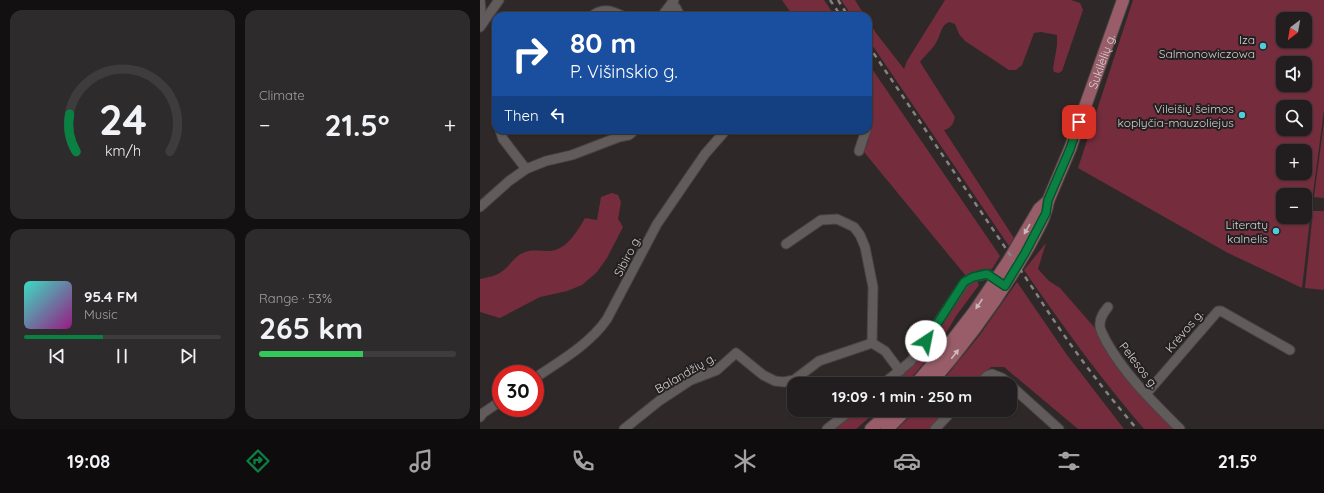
<!DOCTYPE html>
<meta charset="utf-8">
<style>
:root{--surface:#221e1f;--page:#2e2b2c;--text:#f1f3f6;--muted:#a2a2a4;--line:#3f3c3d;--accent:#0b8043}
body{margin:0;font-family:Quicksand,sans-serif;background:var(--page);color:var(--text);height:100vh;display:flex;flex-direction:column;font-size:15px;white-space:nowrap}
*{box-sizing:border-box;margin:0}
p{font-size:13px;color:var(--muted)}
.icon{flex:none;width:22px;height:22px;fill:none;stroke:currentColor;stroke-width:2;stroke-linecap:round;stroke-linejoin:round}
.map{position:relative;flex:1;overflow:hidden}
.side{display:flex;flex-direction:column;gap:10px;padding:10px;background:#131011;width:480px}
.side>*{flex:none}
.guide{position:absolute;left:12px;top:12px;width:380px;height:122px;border-radius:12px;box-shadow:0 1px 3px #0004,0 0 0 1px var(--line);background:#1a4fa0;color:#fff;overflow:hidden}
.needle{width:26px;rotate:211deg}
.fabs{position:absolute;left:796px;top:12px;display:grid;gap:8px}
.fabs a{display:grid;place-items:center;width:36px;height:36px;border-radius:8px;background:var(--surface);box-shadow:0 1px 3px #0004,0 0 0 1px var(--line);font-size:20px}
.speed{position:absolute;left:12px;top:365px;display:flex;gap:8px;font-size:20px;font-weight:700;text-align:center}
.speed>*{display:grid;place-content:center;width:52px;height:52px;border-radius:50%;background:var(--surface);box-shadow:0 1px 3px #0004,0 0 0 1px var(--line);line-height:1}
.speed .limit{border:6px solid #d22;background:#fff;color:#111}
.pin{position:absolute;display:grid;place-items:center;width:34px;height:34px;color:#fff;margin:-17px;border-radius:8px;box-shadow:0 2px 6px #0006}
.me{position:absolute;width:44px;margin:-22px;rotate:34deg;stroke-linejoin:round;filter:drop-shadow(0 0 3px #0008)}
.turn{display:flex;align-items:center;gap:14px;height:84px;padding:0 12px;font-size:18px}
.turn .icon{width:52px;height:52px;stroke-width:2.5}
.turn b{display:block;font-size:28px;line-height:34px}
.then{display:flex;align-items:center;height:38px;padding:0 12px;background:#0003;gap:8px;font-size:15px}
.big{font-size:30px;font-weight:700;line-height:1.1}
.side .card{flex:1;display:flex;flex-direction:column;justify-content:center;gap:6px;min-width:0;padding:0 14px;border-radius:12px;background:var(--page)}
.side .dial{align-items:center;gap:0}
.dial svg{height:104px;overflow:visible;fill:none;stroke:var(--line);stroke-width:7;stroke-linecap:round;text-anchor:middle}
.dial text{fill:var(--text);stroke:none}
.song{display:flex;align-items:center;gap:12px}
.cover{width:48px;height:48px;border-radius:6px;background:linear-gradient(135deg,hsl(170 70% 55%),hsl(310 70% 35%))}
.played{height:4px;border-radius:2px;background:linear-gradient(90deg,var(--accent) 40%,var(--line) 40%)}
.keys{display:flex;justify-content:space-around;direction:ltr}
.heat{display:flex;justify-content:space-between;align-items:center;font-size:22px;direction:ltr}
.charge{height:6px;border-radius:3px;background:linear-gradient(90deg,#34c759 53%,var(--line) 0)}
.side .tiles{flex:1;display:grid;gap:10px;grid-template-columns:repeat(2,1fr)}
.trip{position:absolute;left:307px;top:377px;width:230px;height:40px;border-radius:12px;background:var(--surface);box-shadow:0 1px 3px #0004,0 0 0 1px var(--line);font-weight:700;line-height:40px;text-align:center}
.menu{display:flex;height:64px;justify-content:space-around;align-items:center;background:#0e0c0c;color:var(--muted)}
.menu .icon{width:28px;height:28px}
.menu .on{color:var(--accent)}
.menu b{font-size:18px;color:var(--text)}
main{display:flex;flex:1;min-height:0}
.map>svg:first-child{display:block}
.green{fill:#752d3d;fill-rule:evenodd}
.lines{fill:none;stroke-linecap:round;stroke-linejoin:round}
.minor-casing{stroke:#484344;stroke-width:11}
.major-casing{stroke:#484344;stroke-width:14}
.minor{stroke:#615b5c;stroke-width:9}
.major{stroke:#985d69;stroke-width:12}
.rail{stroke:#868282;stroke-width:2.5;stroke-dasharray:5 5;stroke-linecap:butt}
.oneway{fill:#c9babc}
.route-casing{stroke:#07532c;stroke-width:10}
.route{stroke:#0b8043;stroke-width:7}
.poi-dot{fill:#52cbda;stroke:#241f20;stroke-width:1.5}
.labels{text-anchor:middle;dominant-baseline:central;stroke-width:4;stroke-linejoin:round;paint-order:stroke}
.poi-label{font-size:12px;fill:#d5d1d1;stroke:#241f20;text-anchor:end}
.street-label{font-size:12px;fill:#d5d1d1;stroke:#241f20}
</style>
<main>
<section class="side">
<div class="tiles">
<div class="card dial"><svg viewBox="0 0 100 80">
<path d="M14 69A42 42 0 1 1 86 69"/>
<path d="M14 69A42 42 0 0 1 9 40" stroke="#0b8043"/>
<text x="50" y="56" font-size="32" font-weight="700">24</text>
<text x="50" y="72" font-size="11">km/h</text>
</svg></div>
<div class="card"><p>Climate</p>
<div class="heat"><a>−</a><b class="big">21.5°</b><a>+</a></div>
</div>
<div class="card">
<div class="song"><i class="cover"></i><div><b>95.4 FM</b><p>Music</p></div></div>
<div class="played"></div>
<div class="keys"><svg class="icon" aria-label="previous" viewBox="0 0 24 24"><path d="M18 5L8 12l10 7zM5 5v14"/></svg><svg class="icon" aria-label="pause" viewBox="0 0 24 24"><path d="M8 5v14M16 5v14"/></svg><svg class="icon" aria-label="next" viewBox="0 0 24 24"><path d="M6 5l10 7-10 7zM19 5v14"/></svg></div>
</div>
<div class="card"><p>Range · 53%</p><b class="big">265 km</b><div class="charge"></div></div>
</div>
</section>
<div class="map">
<svg width="844" height="429" viewBox="0 0 844 429">
<rect width="100%" height="100%" fill="#2e2829"/>
<g class="green">
<polygon points="302,0 344,0 355,16 313,16"/>
<polygon points="361,0 375,0 385,16 372,16"/>
<path d="M 465,0 L 591,0 L 600,3 L 603,10 L 582,71 L 579,73 L 574,72 L 573,69 L 577,45 L 577,35 L 561,32 L 554,33 L 542,65 L 536,70 L 529,70 L 485,41 L 479,34 L 475,24 L 469,22 C 461,25 461,34 457,41 C 453,49 445,55 440,62 L 475,117 C 473,125 471,128 464,130 L 534,238 L 529,246 L 388,39 L 388,20 L 396,33 L 424,69 L 427,61 Z"/>
<path d="M 653,0 L 844,0 L 844,110 L 832,201 L 822,288 L 748,253 L 598,168 ZM 803,19 L 825,19 L 825,41 L 803,41 ZM 803,63 L 825,63 L 825,85 L 803,85 ZM 803,107 L 825,107 L 825,129 L 803,129 ZM 803,151 L 825,151 L 825,173 L 803,173 ZM 803,195 L 825,195 L 825,217 L 803,217 Z"/>
<path d="M 388,63 L 520,256 L 512,269 C 502,268 495,270 486,276 L 384,152 C 389,142 392,130 388,119 Z"/>
<polygon points="844,122 844,198 834,197"/>
<path d="M 132,193 L 138,195 L 141,202 L 138,219 L 143,227 L 127,258 L 117,272 L 102,285 L 87,291 L 60,297 L 20,318 L 0,312 L 0,279 C 9,277 18,276 25,269 C 31,264 35,256 43,253 C 51,249 59,251 68,251 C 86,251 97,232 105,218 L 117,220 L 121,197 Z"/>
<polygon points="833,211 844,211 844,290 825,288"/>
<path d="M 566,243 L 558,269 L 569,281 L 580,288 L 614,327 L 643,373 L 694,429 L 664,429 C 621,379 582,325 544,270 Z"/>
<polygon points="497,281 499,285 476,316 462,340 443,364 426,384 409,384 487,286 493,282"/>
<polygon points="537,282 587,355 644,429 598,429 524,367 511,367 494,384 460,384 499,336"/>
<polygon points="376,410 398,410 376,429 351,429"/>
<polygon points="437,410 469,410 451,429 417,429"/>
</g>
<g class="lines">
<g class="minor-casing">
<g id="minor">
<polyline points="0,0 2,24"/>
<polyline points="192,4 196,8 200,16"/>
<path d="M 112,16 C 122,7 132,11 143,16"/>
<polyline points="182,16 194,0"/>
<polyline points="0,27 19,0"/>
<polyline points="20,130 23,139 46,169"/>
<polyline points="379,151 386,130"/>
<polyline points="0,207 29,181 46,169 66,161 92,155 139,137 149,135 155,130"/>
<polyline points="306,244 341,220 357,219 374,227 380,235 385,247 393,287 392,343"/>
<path d="M 628,307 C 624,312 620,317 620,324 C 619,329 624,336 626,341 C 645,375 673,402 700,429"/>
<path d="M 55,378 C 80,361 110,344 127,319 L 177,224 L 225,154 L 246,130"/>
<polyline points="403,384 430,362 439,351 485,282 493,277 507,274 520,282"/>
<polyline points="499,384 507,376 512,374 522,378 529,384"/>
<polyline points="530,385 579,429"/>
<polyline points="666,394 738,311 741,311 810,350"/>
<polyline points="0,417 3,413 21,401"/>
<polyline points="144,429 179,401 211,380 237,370 256,353 283,375 295,381 304,382 314,380 339,361 392,343 405,351 420,371"/>
<polyline points="347,429 371,410"/>
<polyline points="455,429 473,410"/>
</g>
</g>
<g class="major-casing">
<g id="major">
<path id="s1" d="M 436,384 L 467,347 L 494,312 L 529,260 L 559,209 L 568,201 L 590,149 L 643,0"/>
<path d="M 450,384 C 488,340 522,294 550,244 C 557,230 566,217 568,201"/>
<polyline points="391,429 412,410"/>
<polyline points="407,429 426,410"/>
</g>
</g>
<use href="#minor" class="minor"/>
<use href="#major" class="major"/>
<g class="rail">
<polyline points="350,0 361,16"/>
<polyline points="358,0 368,16"/>
<path d="M 388,45 L 554,290 C 585,339 619,385 657,429"/>
</g>
</g>
<defs><path id="oneway-solid" d="M-6-.8H1V-3.2L6.5 0L1 3.2V.8H-6Z"/></defs>
<g class="oneway">
<use href="#oneway-solid" transform="translate(547 229) rotate(120)"/>
<use href="#oneway-solid" transform="translate(499 304) rotate(124)"/>
<use href="#oneway-solid" transform="translate(475 354) rotate(-52)"/>
</g>
<g class="lines">
<g class="route-casing">
<polyline id="route" points="446,341 484,282 493,277 507,274 525,286 545,253 566,213 568,200 590,149 599,122"/>
</g>
<use href="#route" class="route"/>
</g>
<g class="poi-dot">
<circle cx="783" cy="46" r="4"/>
<circle cx="762" cy="115" r="4"/>
<circle cx="796" cy="231" r="4"/>
</g>
<g class="labels">
<g class="poi-label">
<text x="775" y="39">Iza<tspan x="775" dy="14">Salmonowiczowa</tspan></text>
<text x="754" y="108">Vileišių šeimos<tspan x="754" dy="14">koplyčia-mauzoliejus</tspan></text>
<text x="788" y="224">Literatų<tspan x="788" dy="14">kalnelis</tspan></text>
</g>
<g class="street-label">
<text stroke="none"><textPath href="#s1" startOffset="376">Sukilėlių g.</textPath></text>
<text transform="translate(147 256) rotate(-63)">Sibiro g.</text>
<text transform="translate(704 331) rotate(-50)">Krėvos g.</text>
<text transform="translate(659 365) rotate(52)">Pelesos g.</text>
<text transform="translate(205 373) rotate(-30)">Balandžių g.</text>
</g>
</g>
</svg>
<div class="fabs">
<a><svg class="needle" viewBox="-14 -14 28 28"><path d="M0-13l5 13h-10z" fill="#e53935"/><path d="M0 13l5-13h-10z" fill="#a2a2a4"/></svg></a>
<a><svg class="icon" aria-label="sound" viewBox="0 0 24 24"><path d="M4 9h4l5-4v14l-5-4H4zM17 9q2 3 0 6"/></svg></a>
<a><svg class="icon" aria-label="search" viewBox="0 0 24 24"><circle cx="10" cy="10" r="6"/><path d="M15 15l6 6"/></svg></a>
<a>+</a>
<a>−</a>
</div>
<div class="speed"><div class="limit">30</div></div>
<div class="pin" style="left:599px;top:122px;background:#d93025"><svg class="icon" aria-label="arrive" viewBox="0 0 24 24"><path d="M6 21V4h12l-3 4 3 4H6"/></svg></div>
<svg class="me" style="left:446px;top:341px" viewBox="-20 -20 40 40"><circle r="19" fill="#fff"/><path d="M0-13L10 11 0 6-10 11z" fill="#0b8043"/></svg>
<div class="trip">19:09 · 1 min · 250 m</div>
<div class="guide">
<div class="turn"><svg class="icon" aria-label="right" viewBox="0 0 24 24"><path d="M7 20v-9h11M14 6l5 5-5 5"/></svg><div><b>80 m</b>P. Višinskio g.</div></div>
<div class="then">Then<svg class="icon" aria-label="left" viewBox="0 0 24 24"><path d="M17 20v-9H6M10 6l-5 5 5 5"/></svg></div>
</div>
</div>
</main>
<nav class="menu">
<b>19:08</b>
<svg class="icon on" aria-label="directions" viewBox="0 0 24 24"><path d="M12 3l9 9-9 9-9-9zM9 14v-3h6M13 9l2 2-2 2"/></svg>
<svg class="icon" aria-label="music" viewBox="0 0 24 24"><path d="M9 18V5l10-2v13"/><circle cx="6" cy="18" r="3"/><circle cx="16" cy="16" r="3"/></svg>
<svg class="icon" aria-label="phone" viewBox="0 0 24 24"><path d="M5 4h4l2 5-3 2q2 4 5 5l2-3 5 2v4C11 20 4 13 5 4z"/></svg>
<svg class="icon" aria-label="climate" viewBox="0 0 24 24"><path d="M12 3v18M4 7l16 10M4 17L20 7"/></svg>
<svg class="icon" aria-label="car" viewBox="0 0 24 24"><path d="M5 17H2v-5l4-1 3-4h7l3 4 3 1v5h-3M9 17h6M6 11h13"/><circle cx="7" cy="17" r="2"/><circle cx="17" cy="17" r="2"/></svg>
<svg class="icon" aria-label="filters" viewBox="0 0 24 24"><path d="M4 7h16M4 17h16"/><circle cx="9" cy="7" r="2"/><circle cx="15" cy="17" r="2"/></svg>
<b>21.5°</b>
</nav>
